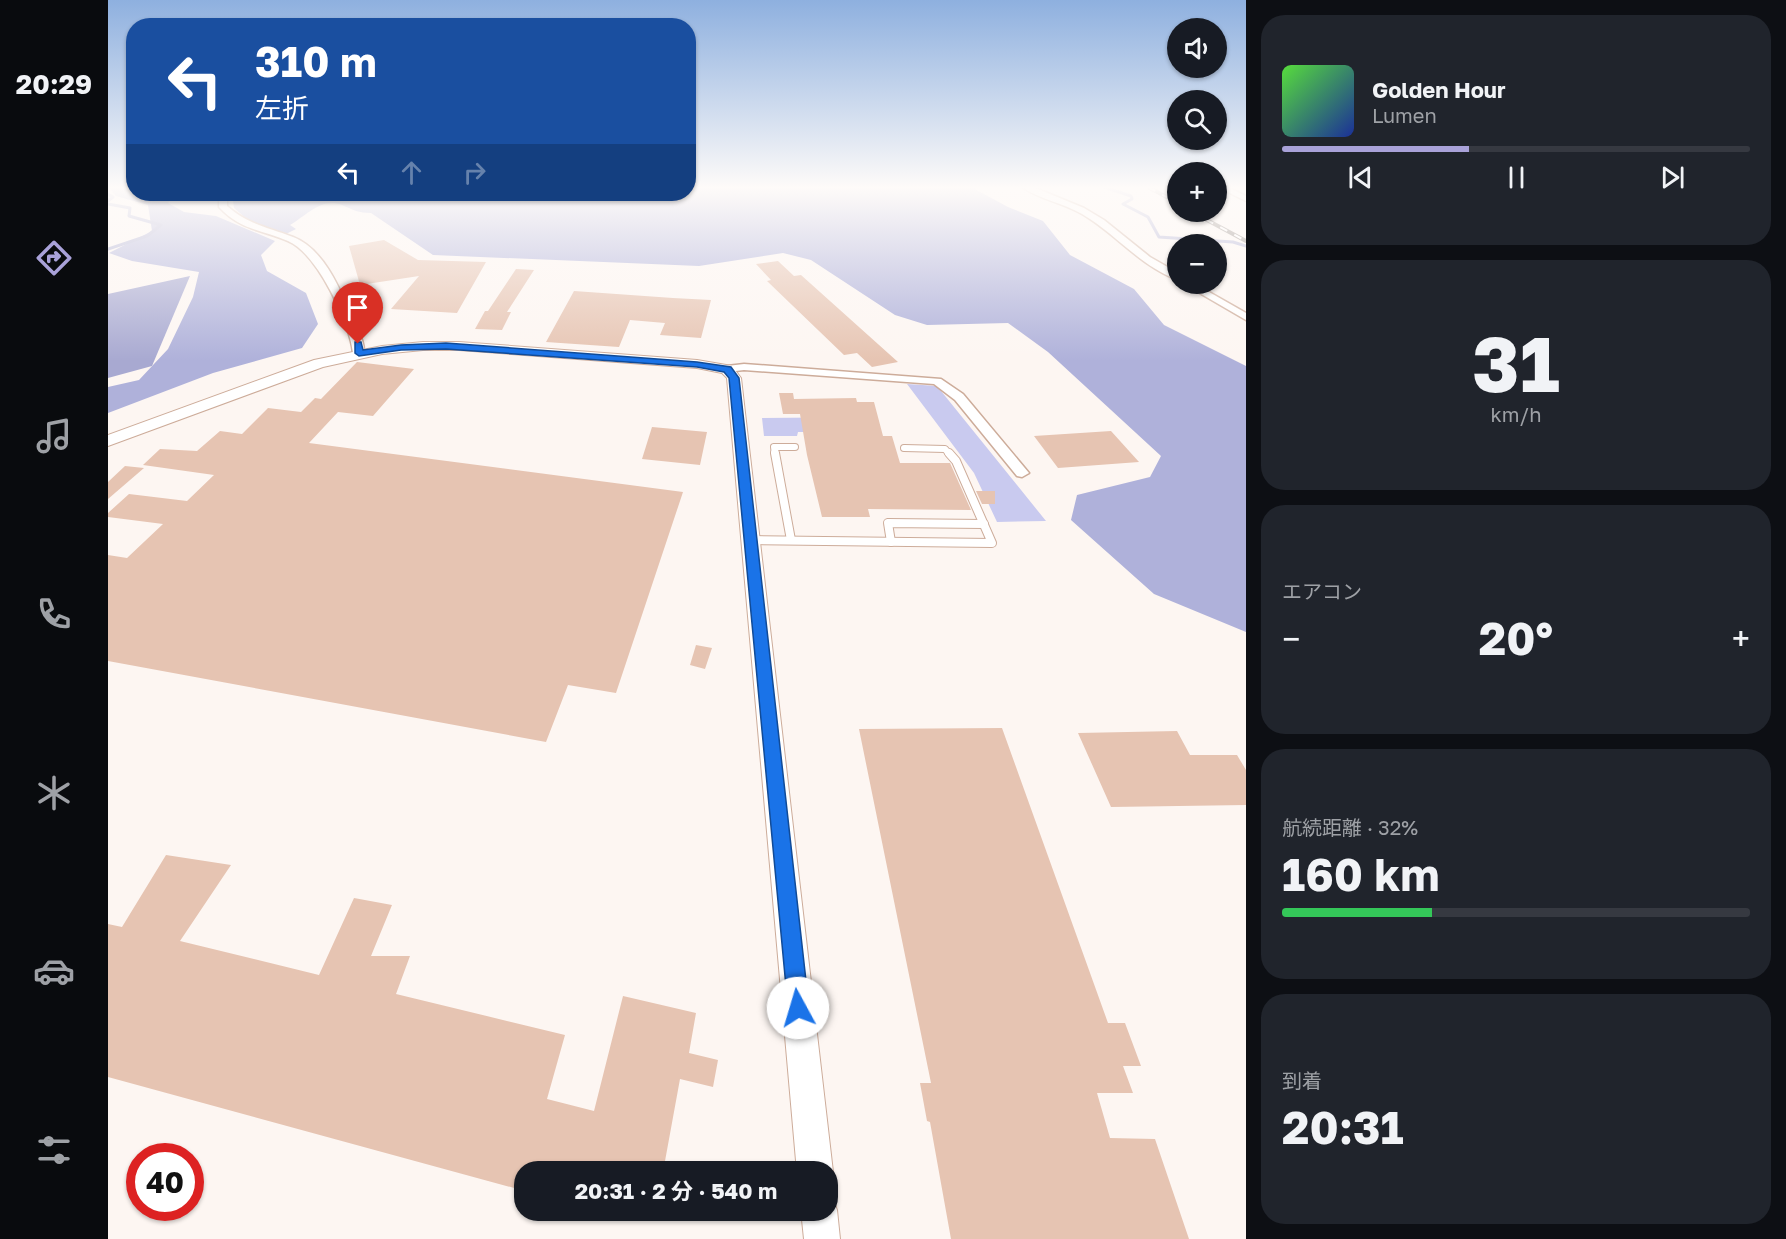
<!DOCTYPE html>
<html lang="ja">
<meta charset="utf-8">
<style>
:root{--surface:#171b24;--page:#20242c;--text:#f1f3f6;--muted:#9ea1a6;--line:#363941;--accent:#a9a2d9}
body{margin:0;font-family:"Golos Text","Noto Sans JP",sans-serif;background:var(--page);color:var(--text);height:100vh;display:flex;flex-direction:column;font-size:22px;white-space:nowrap}
*{box-sizing:border-box;margin:0}
p{font-size:20px;color:var(--muted)}
.icon{flex:none;width:33px;height:33px;fill:none;stroke:currentColor;stroke-width:2;stroke-linecap:round;stroke-linejoin:round}
.map{position:relative;flex:1;overflow:hidden}
.details{display:flex;flex-direction:column;gap:15px;padding:15px;background:#0d0f14;width:540px}
.details>*{flex:none}
.top-card{position:absolute;left:18px;top:18px;width:570px;height:183px;border-radius:24px;box-shadow:0 2px 4px #0004;background:#1a4fa0;color:#fff;overflow:hidden}
.controls{position:absolute;left:1059px;top:18px;display:grid;gap:12px}
.controls a{display:grid;place-items:center;width:60px;height:60px;border-radius:50%;background:var(--surface);box-shadow:0 2px 4px #0004;font-size:30px}
.speed{position:absolute;left:18px;top:1143px;display:flex;gap:12px;font-size:30px;font-weight:700;text-align:center}
.speed>*{display:grid;place-content:center;width:78px;height:78px;border-radius:50%;background:var(--surface);box-shadow:0 2px 4px #0004;line-height:1}
.speed .limit{border:9px solid #d22;background:#fff;color:#111}
.pin{position:absolute;display:grid;place-items:center;width:51px;height:51px;color:#fff;margin:-62px -26px;border-radius:50% 50% 50% 0;rotate:-45deg;box-shadow:0 0 6px #0007}
.pin .icon{rotate:45deg}
.me{position:absolute;width:66px;margin:-33px;rotate:354deg;stroke-linejoin:round;filter:drop-shadow(0 0 4px #0008)}
.turn{display:flex;align-items:center;gap:21px;height:126px;padding:0 30px;font-size:27px}
.turn .icon{width:78px;height:78px;stroke-width:2.5}
.turn b{display:block;font-size:42px;line-height:51px}
.lanes{display:flex;align-items:center;height:57px;padding:0 30px;background:#0003;justify-content:center;gap:30px;direction:ltr}
.lanes .off{opacity:.35}
.big{font-size:45px;font-weight:700;line-height:1.1}
.details .tile{flex:1;display:flex;flex-direction:column;justify-content:center;gap:9px;min-width:0;padding:0 21px;border-radius:24px;background:var(--page)}
.details .dial{align-items:center;gap:0}
.dial b{font-size:78px;line-height:1}
.song{display:flex;align-items:center;gap:18px}
.cover{width:72px;height:72px;border-radius:9px;background:linear-gradient(135deg,hsl(110 70% 55%),hsl(230 70% 35%))}
.played{height:6px;border-radius:3px;background:linear-gradient(90deg,var(--accent) 40%,var(--line) 40%)}
.keys{display:flex;justify-content:space-around;direction:ltr}
.heat{display:flex;justify-content:space-between;align-items:center;font-size:33px;direction:ltr}
.charge{height:9px;border-radius:4px;background:linear-gradient(90deg,#34c759 32%,var(--line) 0)}
.trip{position:absolute;left:406px;top:1161px;width:324px;height:60px;border-radius:24px;background:var(--surface);box-shadow:0 2px 4px #0004;font-weight:700;line-height:60px;text-align:center}
main{display:flex;flex:1;min-height:0}
.menu{display:flex;flex-direction:column;width:108px;justify-content:space-around;align-items:center;background:#090b0e;color:var(--muted)}
.menu .icon{width:42px;height:42px}
.menu .selected{color:var(--accent)}
.menu b{font-size:27px;color:var(--text)}
.map>svg:first-child{display:block}
.green{fill:#c9caef}
.forest{fill:#afb1da}
.water{fill:#a8a9d1}
.lines{fill:none;stroke-linecap:round;stroke-linejoin:round}
.stream{stroke:#a8a9d1;stroke-width:3}
.building{fill:#e6c4b2}
.service-far1-casing{stroke:#cdac9a;stroke-width:8}
.service-casing{stroke:#cdac9a;stroke-width:10}
.minor-casing{stroke:#cdac9a;stroke-width:3}
.tertiary-casing{stroke:#cdac9a;stroke-width:2}
.service-far1{stroke:#fff;stroke-width:6}
.service{stroke:#fff;stroke-width:8}
.minor{fill:#fff;fill-rule:evenodd}
.tertiary{fill:#fff;fill-rule:evenodd}
.rail-casing{stroke:#7f756f;stroke-width:4}
.rail{stroke:#fff;stroke-width:2;stroke-dasharray:8;stroke-linecap:butt}
.route{fill:#1a73e8;stroke:#114b97;stroke-width:1.5}
</style>
<main>
<nav class="menu">
<b>20:29</b>
<svg class="icon selected" aria-label="directions" viewBox="0 0 24 24"><path d="M12 3l9 9-9 9-9-9zM9 14v-3h6M13 9l2 2-2 2"/></svg>
<svg class="icon" aria-label="music" viewBox="0 0 24 24"><path d="M9 18V5l10-2v13"/><circle cx="6" cy="18" r="3"/><circle cx="16" cy="16" r="3"/></svg>
<svg class="icon" aria-label="phone" viewBox="0 0 24 24"><path d="M5 4h4l2 5-3 2q2 4 5 5l2-3 5 2v4C11 20 4 13 5 4z"/></svg>
<svg class="icon" aria-label="climate" viewBox="0 0 24 24"><path d="M12 3v18M4 7l16 10M4 17L20 7"/></svg>
<svg class="icon" aria-label="car" viewBox="0 0 24 24"><path d="M5 17H2v-5l4-1 3-4h7l3 4 3 1v5h-3M9 17h6M6 11h13"/><circle cx="7" cy="17" r="2"/><circle cx="17" cy="17" r="2"/></svg>
<svg class="icon" aria-label="filters" viewBox="0 0 24 24"><path d="M4 7h16M4 17h16"/><circle cx="9" cy="7" r="2"/><circle cx="15" cy="17" r="2"/></svg>
</nav>
<div class="map">
<svg width="1138" height="1239" viewBox="0 0 1138 1239">
<rect width="100%" height="100%" fill="#fdf6f2"/>
<g class="green">
<polygon points="799,384 829,386 938,521 889,522 866,473"/>
<polygon points="767,417 770,432 690,432 689,436 656,436 654,418"/>
</g>
<g class="forest">
<polygon points="0,187 25,187 26,194 68,194 60,203 76,212 108,216 167,241 153,255 159,271 198,293 210,324 194,348 105,373 0,413 0,387 31,380 60,349 85,297 91,272 24,261 1,253 44,231 40,205 8,196"/>
<path d="M 581,187 L 863,187 L 900,207 L 935,221 L 962,255 L 1026,289 L 1056,325 L 1138,366 L 1138,632 L 1046,594 L 963,520 L 969,495 L 1042,477 L 1053,456 L 940,352 L 900,323 L 819,325 L 787,315 L 703,260 L 675,253 L 591,266 L 325,255 L 263,213 C 251,213 245,210 234,205 C 214,197 199,215 182,225 L 188,229 L 178,234 L 140,220 L 126,208 L 125,200 L 146,194 L 580,194 Z"/>
</g>
<polygon class="water" points="82,276 44,366 0,378 0,294"/>
<g class="lines">
<g class="stream">
<polyline points="996,187 1023,196 1024,199 1015,204 1040,217 1051,237 1125,242 1138,246"/>
<polyline points="0,194 5,197 0,201"/>
<polyline points="0,204 22,208 21,216 53,225 39,236 0,249"/>
</g>
</g>
<g class="building">
<polygon points="276,240 310,260 378,262 349,313 283,309 311,276 252,285 241,246"/>
<polygon points="670,261 686,276 693,275 790,362 764,367 749,353 736,355 659,281 663,280 648,264"/>
<polygon points="408,269 426,270 399,312 403,312 394,330 367,329 377,311 380,311"/>
<polygon points="466,291 565,298 603,300 593,338 552,335 557,323 522,320 511,347 438,342"/>
<polygon points="249,362 306,369 265,416 230,412 201,443 575,492 508,693 460,685 438,742 0,661 0,555 19,558 55,524 0,517 0,513 21,494 79,501 106,475 35,465 52,449 89,451 112,431 134,434 160,408 193,412 207,398 213,399"/>
<polygon points="671,393 685,393 686,399 748,398 749,402 766,402 775,436 784,436 792,463 842,463 863,510 760,509 762,517 714,517 699,455 692,414 675,414"/>
<polygon points="544,427 599,432 592,465 534,459"/>
<polygon points="1003,431 1031,462 950,468 926,436"/>
<polygon points="17,466 36,468 0,499 0,482"/>
<polygon points="868,491 887,491 887,504 874,504"/>
<polygon points="588,645 604,648 597,669 582,665"/>
<polygon points="894,728 1000,1023 1017,1023 1033,1066 1015,1066 1025,1093 989,1093 1002,1138 1047,1139 1081,1239 843,1239 822,1122 819,1121 812,1083 823,1083 751,729"/>
<polygon points="1069,731 1082,755 1129,755 1138,770 1138,805 1003,807 970,733"/>
<polygon points="58,855 123,865 72,941 211,975 246,898 284,905 263,956 302,956 288,994 457,1035 439,1099 486,1111 515,996 588,1013 581,1053 610,1060 605,1087 572,1079 555,1172 417,1172 417,1191 0,1077 0,924 14,927"/>
</g>
<g class="lines">
<g class="service-far1-casing">
<g id="service-far1">
<polyline points="796,448 837,449 842,455"/>
<polyline points="667,455 666,447 687,447"/>
</g>
</g>
<g class="service-casing">
<g id="service">
<polyline points="667,453 683,540"/>
<polyline points="643,540 884,543 848,461 841,453"/>
<polyline points="783,542 780,523 876,524"/>
</g>
</g>
<g class="minor-casing">
<g id="minor">
<path d="M 914,187 L 925,187 L 976,208 L 996,220 L 1042,257 L 1070,273 L 1070,280 C 1033,267 1007,233 974,214 C 955,203 931,199 914,187 Z"/>
<polygon points="1109,187 1119,187 1138,196 1138,201"/>
<path d="M 111,194 L 119,194 L 119,206 C 141,225 159,227 185,237 C 216,249 232,289 244,317 C 248,328 259,344 255,355 L 251,356 L 245,353 C 242,323 209,253 180,241 C 154,230 132,230 111,207 Z"/>
<polygon points="1076,284 1087,284 1138,313 1138,320"/>
<polygon points="636,364 833,379 855,394 921,473 914,477 909,476 847,400 826,384 636,370 619,372 613,369 619,366"/>
</g>
</g>
<g class="tertiary-casing">
<g id="tertiary">
<polygon points="315,342 351,342 589,360 624,366 633,378 725,1172 720,1183 720,1172 689,1172 619,378 614,373 589,368 351,350 315,350 274,354 215,367 0,446 0,435 206,360 274,346"/>
<polygon points="720,1196 724,1197 729,1210 732,1239 696,1239 693,1210 720,1210"/>
</g>
</g>
<use href="#service-far1" class="service-far1"/>
<use href="#service" class="service"/>
<use href="#minor" class="minor"/>
<use href="#tertiary" class="tertiary"/>
<g class="rail-casing">
<g id="rail">
<polyline points="1040,187 1070,203"/>
<polyline points="1084,212 1138,241"/>
</g>
</g>
<use href="#rail" class="rail"/>
</g>
<linearGradient id="sky" x2="0" y2="1"><stop stop-color="#8eb0df"/><stop offset="0.52" stop-color="#fefbf9"/><stop offset="1" stop-color="#fefbf9" stop-opacity="0"/></linearGradient>
<rect width="1138" height="361" fill="url(#sky)"/>
<polygon class="route" points="247,342 253,342 255,350 293,345 338,343 589,362 623,367 631,378 701,1008 698,1015 690,1018 683,1015 680,1008 621,378 616,372 589,367 338,349 293,350 251,356 247,353"/>
</svg>
<div class="controls">
<a><svg class="icon" aria-label="sound" viewBox="0 0 24 24"><path d="M4 9h4l5-4v14l-5-4H4zM17 9q2 3 0 6"/></svg></a>
<a><svg class="icon" aria-label="search" viewBox="0 0 24 24"><circle cx="10" cy="10" r="6"/><path d="M15 15l6 6"/></svg></a>
<a>+</a>
<a>−</a>
</div>
<div class="speed"><div class="limit">40</div></div>
<div class="pin" style="left:250px;top:344px;background:#d93025"><svg class="icon" aria-label="arrive" viewBox="0 0 24 24"><path d="M6 21V4h12l-3 4 3 4H6"/></svg></div>
<svg class="me" style="left:690px;top:1008px" viewBox="-20 -20 40 40"><circle r="19" fill="#fff"/><path d="M0-13L10 11 0 6-10 11z" fill="#1a73e8"/></svg>
<div class="trip">20:31 · 2 分 · 540 m</div>
<div class="top-card">
<div class="turn"><svg class="icon" aria-label="left" viewBox="0 0 24 24"><path d="M17 20v-9H6M10 6l-5 5 5 5"/></svg><div><b>310 m</b>左折</div></div>
<div class="lanes"><svg class="icon" aria-label="left" viewBox="0 0 24 24"><path d="M17 20v-9H6M10 6l-5 5 5 5"/></svg><svg class="icon off" aria-label="ahead" viewBox="0 0 24 24"><path d="M12 20V5M6 11l6-6 6 6"/></svg><svg class="icon off" aria-label="right" viewBox="0 0 24 24"><path d="M7 20v-9h11M14 6l5 5-5 5"/></svg></div>
</div>
</div>
<section class="details">
<div class="tile">
<div class="song"><i class="cover"></i><div><b>Golden Hour</b><p>Lumen</p></div></div>
<div class="played"></div>
<div class="keys"><svg class="icon" aria-label="previous" viewBox="0 0 24 24"><path d="M18 5L8 12l10 7zM5 5v14"/></svg><svg class="icon" aria-label="pause" viewBox="0 0 24 24"><path d="M8 5v14M16 5v14"/></svg><svg class="icon" aria-label="next" viewBox="0 0 24 24"><path d="M6 5l10 7-10 7zM19 5v14"/></svg></div>
</div>
<div class="tile dial"><b>31</b><p>km/h</p></div>
<div class="tile"><p>エアコン</p>
<div class="heat"><a>−</a><b class="big">20°</b><a>+</a></div>
</div>
<div class="tile"><p>航続距離 · 32%</p><b class="big">160 km</b><div class="charge"></div></div>
<div class="tile"><p>到着</p><b class="big">20:31</b></div>
</section>
</main>
